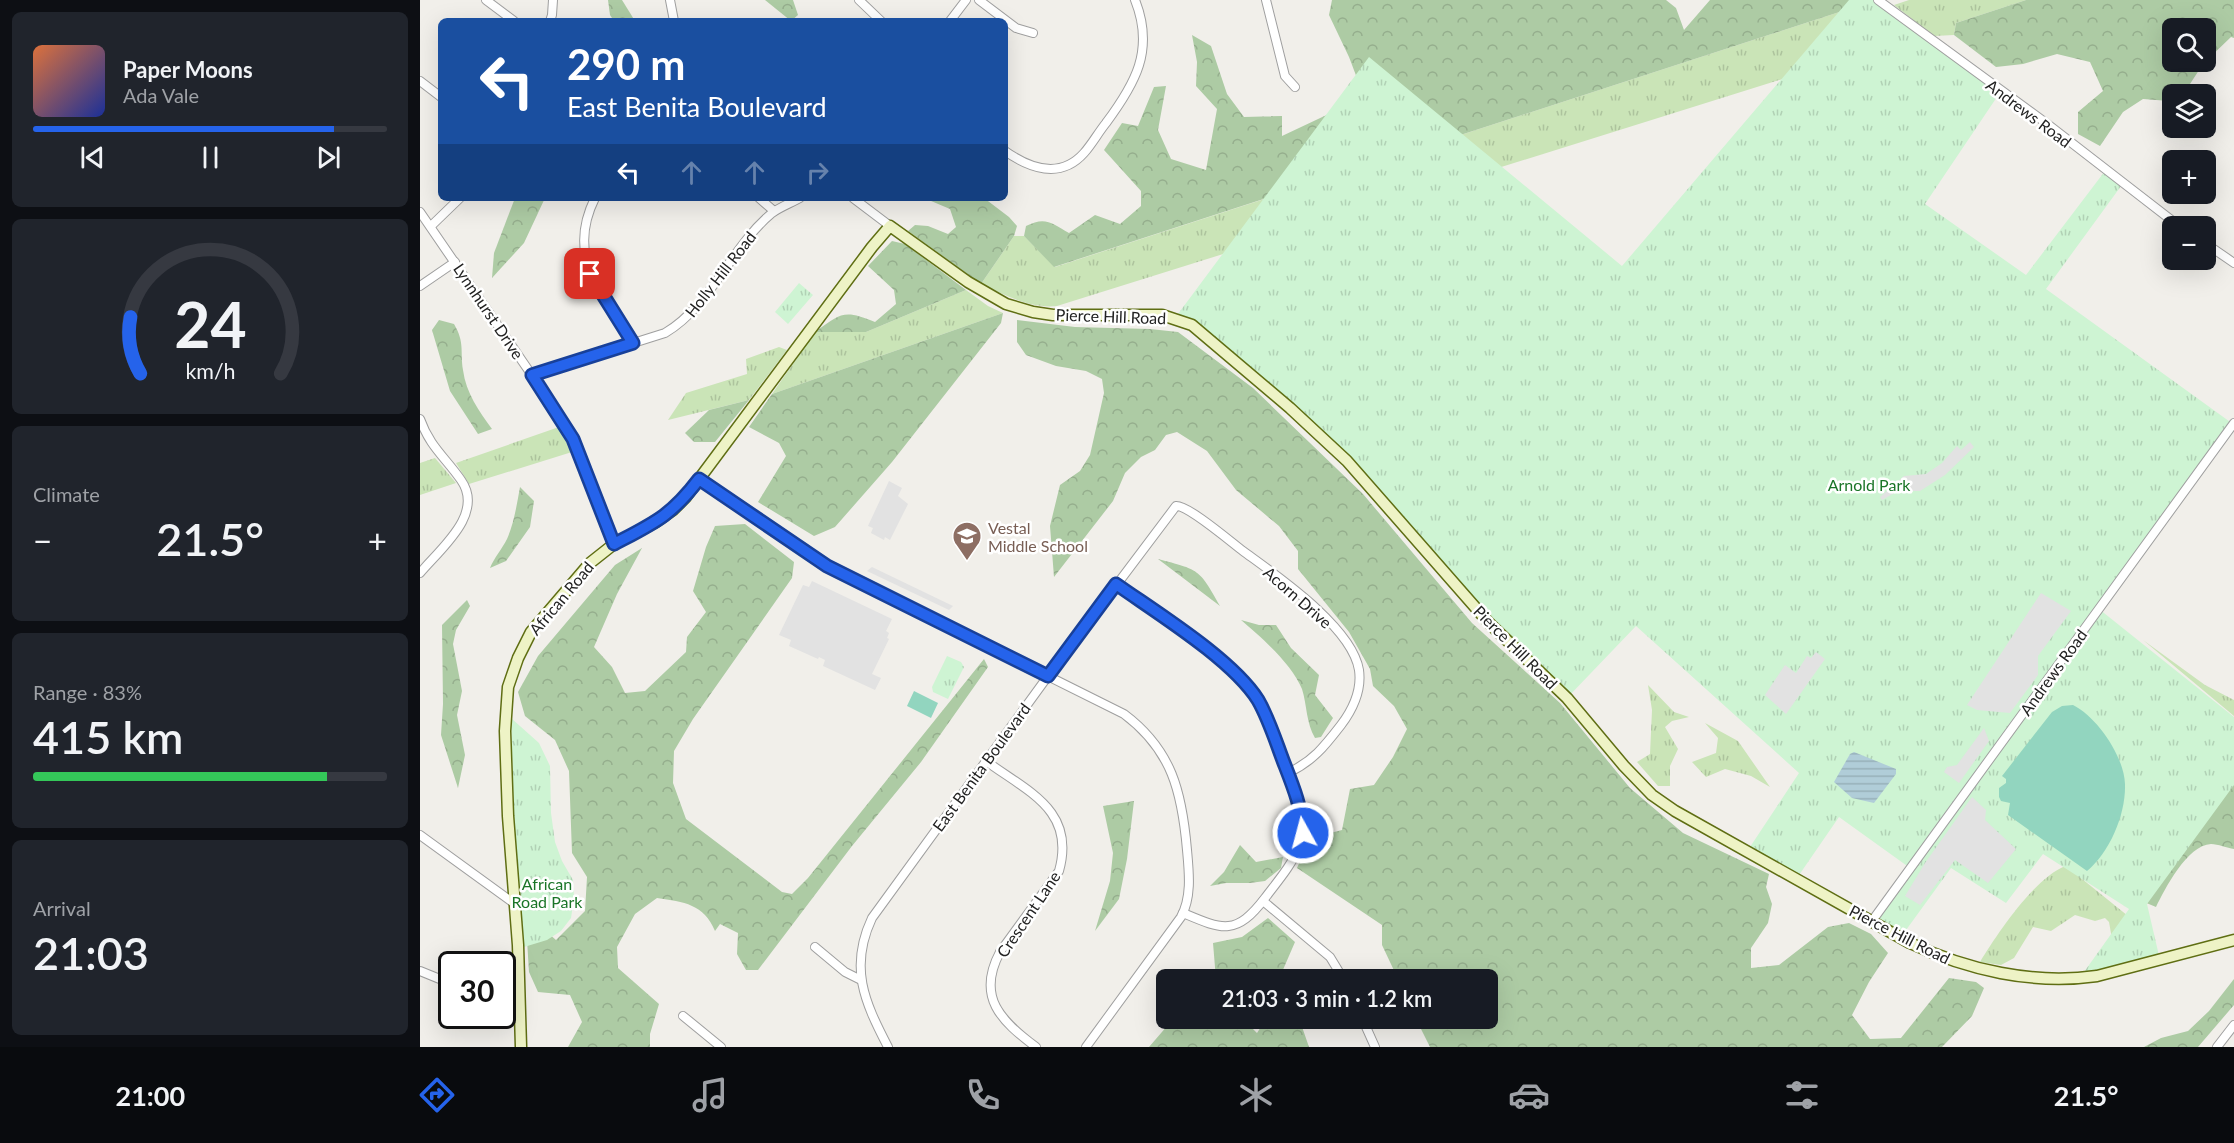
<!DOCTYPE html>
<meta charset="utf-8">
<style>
:root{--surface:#171b24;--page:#20242c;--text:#f1f3f6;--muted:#9ea1a6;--line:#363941;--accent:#2563eb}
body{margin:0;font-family:Lato,sans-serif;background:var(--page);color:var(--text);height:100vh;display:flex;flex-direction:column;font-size:22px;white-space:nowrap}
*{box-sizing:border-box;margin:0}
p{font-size:20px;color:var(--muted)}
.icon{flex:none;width:33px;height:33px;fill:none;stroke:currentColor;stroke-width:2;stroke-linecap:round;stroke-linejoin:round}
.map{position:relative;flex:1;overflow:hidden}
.drawer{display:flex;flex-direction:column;gap:12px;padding:12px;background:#0d0f14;width:420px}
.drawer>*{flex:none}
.guide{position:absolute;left:18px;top:18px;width:570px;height:183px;border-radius:9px;box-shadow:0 6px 24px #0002;background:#1a4fa0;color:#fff;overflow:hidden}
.tools{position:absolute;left:1742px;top:18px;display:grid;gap:12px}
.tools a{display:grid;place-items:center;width:54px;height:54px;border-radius:9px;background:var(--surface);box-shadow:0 6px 24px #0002;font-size:30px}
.speed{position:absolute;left:18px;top:951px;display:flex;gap:12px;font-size:30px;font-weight:700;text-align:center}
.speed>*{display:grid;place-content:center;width:78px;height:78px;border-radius:50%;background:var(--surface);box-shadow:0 6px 24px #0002;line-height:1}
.speed .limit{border:3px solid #111;border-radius:9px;background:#fff;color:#111}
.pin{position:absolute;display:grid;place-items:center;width:51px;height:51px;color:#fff;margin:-26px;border-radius:12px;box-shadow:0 3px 9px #0006}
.me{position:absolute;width:66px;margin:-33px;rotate:353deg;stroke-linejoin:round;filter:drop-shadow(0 0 4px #0008)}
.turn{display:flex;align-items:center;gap:21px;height:126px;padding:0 30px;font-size:27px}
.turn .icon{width:78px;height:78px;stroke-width:2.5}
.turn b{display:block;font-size:42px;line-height:51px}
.lanes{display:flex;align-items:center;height:57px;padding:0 30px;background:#0003;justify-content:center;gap:30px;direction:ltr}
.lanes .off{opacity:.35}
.big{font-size:45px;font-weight:600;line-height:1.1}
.drawer .widget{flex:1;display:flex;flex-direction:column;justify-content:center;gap:9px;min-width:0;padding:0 21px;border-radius:9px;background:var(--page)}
.drawer .dial{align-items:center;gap:0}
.dial svg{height:156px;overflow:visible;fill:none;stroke:var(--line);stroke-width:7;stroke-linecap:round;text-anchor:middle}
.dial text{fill:var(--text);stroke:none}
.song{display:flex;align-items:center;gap:18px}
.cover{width:72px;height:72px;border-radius:9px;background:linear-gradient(135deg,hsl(20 70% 55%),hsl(230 70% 35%))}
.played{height:6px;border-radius:3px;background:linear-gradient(90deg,var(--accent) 85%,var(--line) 85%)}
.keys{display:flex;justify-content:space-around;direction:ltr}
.heat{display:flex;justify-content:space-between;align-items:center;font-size:33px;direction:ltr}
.charge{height:9px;border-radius:4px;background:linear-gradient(90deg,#34c759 83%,var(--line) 0)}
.trip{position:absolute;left:736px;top:969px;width:342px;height:60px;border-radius:9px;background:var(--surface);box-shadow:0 6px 24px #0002;font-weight:600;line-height:60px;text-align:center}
.tab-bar{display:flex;height:96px;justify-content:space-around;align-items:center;background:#090b0e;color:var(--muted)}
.tab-bar .icon{width:42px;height:42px}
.tab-bar .current{color:var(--accent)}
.tab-bar b{font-size:27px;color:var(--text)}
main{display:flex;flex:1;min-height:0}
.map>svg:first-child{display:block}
.grass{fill:url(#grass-tufts)}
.forest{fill:url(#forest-crowns);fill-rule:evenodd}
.park{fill:url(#park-tufts)}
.pitch{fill:#92d5bf}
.parking{fill:#e2e2e2}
.water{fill:url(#water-rules)}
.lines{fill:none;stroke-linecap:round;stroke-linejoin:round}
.street-casing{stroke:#9f9f9f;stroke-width:10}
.secondary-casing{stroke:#5f6e13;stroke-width:13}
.street{stroke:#fff;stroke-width:8}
.secondary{stroke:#eef3c6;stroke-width:10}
.route-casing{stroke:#184099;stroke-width:15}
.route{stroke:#2563eb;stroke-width:10}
.labels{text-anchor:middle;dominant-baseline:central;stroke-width:5;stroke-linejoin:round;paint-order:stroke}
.street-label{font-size:16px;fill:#222;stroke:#fff}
.park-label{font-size:16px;fill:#1a7527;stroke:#fff}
.education-label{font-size:16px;fill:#785e54;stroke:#fff;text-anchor:start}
</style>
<main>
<section class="drawer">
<div class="widget">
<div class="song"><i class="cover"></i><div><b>Paper Moons</b><p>Ada Vale</p></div></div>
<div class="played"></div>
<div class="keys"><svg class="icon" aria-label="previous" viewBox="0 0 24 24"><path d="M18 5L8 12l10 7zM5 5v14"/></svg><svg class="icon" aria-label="pause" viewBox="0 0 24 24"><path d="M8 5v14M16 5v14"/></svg><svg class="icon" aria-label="next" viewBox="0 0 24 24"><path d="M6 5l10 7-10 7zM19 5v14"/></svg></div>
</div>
<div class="widget dial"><svg viewBox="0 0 100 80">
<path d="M14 69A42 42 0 1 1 86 69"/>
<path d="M14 69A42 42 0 0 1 9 40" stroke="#2563eb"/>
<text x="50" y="56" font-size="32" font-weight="700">24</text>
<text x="50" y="72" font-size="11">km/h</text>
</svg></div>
<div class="widget"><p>Climate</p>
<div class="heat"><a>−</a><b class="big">21.5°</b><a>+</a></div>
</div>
<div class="widget"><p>Range · 83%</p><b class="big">415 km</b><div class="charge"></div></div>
<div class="widget"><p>Arrival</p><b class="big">21:03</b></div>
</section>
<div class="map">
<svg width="1814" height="1047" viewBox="0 0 1814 1047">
<defs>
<pattern id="grass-tufts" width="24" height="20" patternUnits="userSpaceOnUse" patternTransform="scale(1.5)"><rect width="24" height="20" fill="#cae4b7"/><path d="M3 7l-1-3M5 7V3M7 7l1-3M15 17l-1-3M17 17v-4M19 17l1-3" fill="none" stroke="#adc39d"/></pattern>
<pattern id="forest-crowns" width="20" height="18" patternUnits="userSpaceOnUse" patternTransform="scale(1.5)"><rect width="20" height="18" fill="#adcba4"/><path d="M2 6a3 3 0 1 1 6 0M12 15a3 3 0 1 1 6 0" fill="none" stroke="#95ae8d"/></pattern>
<pattern id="park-tufts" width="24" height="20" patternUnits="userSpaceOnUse" patternTransform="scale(1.5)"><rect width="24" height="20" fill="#cef4d3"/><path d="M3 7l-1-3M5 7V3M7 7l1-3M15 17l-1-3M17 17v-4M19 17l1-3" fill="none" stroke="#b1d1b5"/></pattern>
<pattern id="water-rules" width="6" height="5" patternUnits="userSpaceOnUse" patternTransform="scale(1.5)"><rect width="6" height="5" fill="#b0cdd8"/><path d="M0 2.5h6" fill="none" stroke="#97b0b9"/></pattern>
</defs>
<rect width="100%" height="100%" fill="#f1efea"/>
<g class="grass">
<polygon points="1489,0 1606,0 1536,23 1534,35 1514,36 1474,5"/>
<path d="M 1447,3 L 1484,41 L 637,306 C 610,309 585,295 561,284 L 594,236 L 604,236 L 635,267 Z"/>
<polygon points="546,290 568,306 583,313 352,394 395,332 446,332"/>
<polygon points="359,347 367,350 329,400 248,420 266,393 327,374 326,359"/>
<polygon points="139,427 152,452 49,484 36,463"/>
<polygon points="15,458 36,483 0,495 0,463"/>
<polygon points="1723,640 1785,685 1814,700 1814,716"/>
<polygon points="1228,685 1254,712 1269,717 1252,721 1245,727 1258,749 1250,766 1250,786 1238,786 1217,762 1230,754 1232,710"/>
<polygon points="1285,723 1318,741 1350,787 1331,776 1305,769 1286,777 1272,762 1296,753 1298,738"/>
<path d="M 1646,866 L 1713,920 L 1692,939 L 1689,922 L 1685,918 L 1675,921 L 1655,915 L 1631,931 L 1613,927 L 1594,958 L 1581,965 L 1560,962 C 1577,934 1616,876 1646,866 Z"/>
</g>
<g class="forest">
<polygon points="188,0 202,0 215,21 194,21 190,15"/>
<polygon points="345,0 373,0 378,15 371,21"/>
<path d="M 912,0 L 1246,0 L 1256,8 L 1264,30 L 1290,0 L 1444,0 L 1447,3 L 634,267 L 604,236 L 606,226 C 625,216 632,223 649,233 L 675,215 L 700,224 L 721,206 L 721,191 L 684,150 L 702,123 L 718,126 L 734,87 L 746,86 L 738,130 L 751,159 L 786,170 L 797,109 L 776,86 L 777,62 L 772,35 L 791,46 L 807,94 L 824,117 L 862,116 L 862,136 L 932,103 L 940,86 L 929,57 L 909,15 Z"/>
<path d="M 1606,0 L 1814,0 L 1814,38 L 1811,37 L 1783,64 L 1770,84 L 1757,94 L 1752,94 L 1752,99 L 1749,101 L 1723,99 L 1703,112 L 1680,146 L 1658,134 L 1658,112 L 1683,91 L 1670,62 L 1637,54 L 1603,64 L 1576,67 L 1534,35 L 1536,23 ZM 1752,28 L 1785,28 L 1785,62 L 1752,62 Z"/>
<polygon points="95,198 125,198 104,243 72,278 74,253"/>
<polygon points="504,198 564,198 589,217 597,226 594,236 561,284 488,231 495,225 508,226 528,234 536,227 530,209"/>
<path d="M 472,241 L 485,244 L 546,290 L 446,332 L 395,332 C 421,313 424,309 455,322 L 476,304 L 474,290 L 448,266 Z"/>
<polygon points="583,313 581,323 472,462 415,527 394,536 338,502 366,456 359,443 329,427 352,394"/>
<path d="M 19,320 L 34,324 C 45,343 40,350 43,370 C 46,393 59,411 72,429 L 58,434 L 30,391 L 12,330 Z"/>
<path d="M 597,320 L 655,327 L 730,329 L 758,332 L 833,388 L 943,494 L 1052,623 L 1140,703 L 1210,788 L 1263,833 L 1349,874 L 1346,887 L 1352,904 L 1348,923 L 1331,948 L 1331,968 L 1359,965 L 1408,927 L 1429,923 L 1451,934 L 1468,953 L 1449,982 L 1432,1015 L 1450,1039 L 1481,1038 L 1529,978 L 1556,982 L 1564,988 L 1552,1016 L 1522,1047 L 1010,1047 L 996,1019 L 1068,1018 L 1068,980 L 978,979 L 962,945 L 962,925 L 877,868 C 891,838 889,838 922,830 L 930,789 L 954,785 L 973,757 L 987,729 L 974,706 L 953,686 L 950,669 L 929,632 L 878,569 L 878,551 L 859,526 L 816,490 L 787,451 L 757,432 L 746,435 L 735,450 L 721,457 L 705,473 L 693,501 L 634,577 L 630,526 L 640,485 L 660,471 L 670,455 L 684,393 L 682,379 L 666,371 L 636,366 L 606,355 L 597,342 Z"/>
<polygon points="329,400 295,442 274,442 265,433 289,410"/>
<path d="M 100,487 L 114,501 L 110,527 L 86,561 L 70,568 C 74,558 82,549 87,539 C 94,523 97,504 100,487 Z"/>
<path d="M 325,524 L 374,562 L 372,578 L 273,719 L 254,751 L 253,783 L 266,819 L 362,892 L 372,894 L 388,878 L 564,659 L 568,667 L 501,762 L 432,846 L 338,970 L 326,970 L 317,954 L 318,933 L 300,924 L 295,931 C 284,904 264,902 237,898 L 215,914 L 197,947 L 198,968 L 239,1004 L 230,1034 L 230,1047 L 148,1047 L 162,1022 L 150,995 L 118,992 L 109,972 L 106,924 L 119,925 L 136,940 L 165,911 L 167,877 L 152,853 L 149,771 L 135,740 L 105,716 L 98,692 L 118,656 L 195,565 L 222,548 L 197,594 L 174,647 L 192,667 L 205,693 L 225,691 L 266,652 L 267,637 L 286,612 L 273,591 L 286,547 L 295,526 Z"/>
<path d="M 738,559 C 779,570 779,568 800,606 Z"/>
<polygon points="47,600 50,606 36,630 33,644 42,691 37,715 45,755 38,788 21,735 23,704 22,625"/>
<path d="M 821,620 L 839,625 L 856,625 L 871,648 L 899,675 L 895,695 L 913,718 L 901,737 L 895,738 C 886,723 887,705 882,689 C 872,664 841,637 821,620 Z"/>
<path d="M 1814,778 L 1814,849 C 1807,848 1798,844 1791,844 C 1767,845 1745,889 1736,907 L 1724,902 Z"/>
<polygon points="714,801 707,859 699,899 675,931 690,881 693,853 683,806"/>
<polygon points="820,845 836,862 863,857 861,868 845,881 830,883 806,883 790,886 804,872"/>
<polygon points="848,918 875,942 859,979 796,979 793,943 822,937"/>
<polygon points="1814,979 1814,1005 1778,1047 1724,1047 1741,1038 1768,1031 1789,1011"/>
<polygon points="754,1018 823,1019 837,1033 846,1019 876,1019 880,1021 889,1047 729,1047"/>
</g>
<g class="park">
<polygon points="1429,0 1458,0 1581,91 1505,204 1606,275 1685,171 1704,182 1626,289 1813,424 1679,609 1814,717 1814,785 1727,904 1740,960 1659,979 1709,909 1623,854 1586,903 1531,868 1481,937 1452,921 1490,868 1419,817 1377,878 1328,850 1379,773 1216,626 1147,698 1069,623 946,481 870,408 755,318 949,57 1202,266"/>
<polygon points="379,283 393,295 368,324 355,312"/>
<polygon points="527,656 541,662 544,667 528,699 513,692 512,687"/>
<polygon points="91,718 119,743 130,766 131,813 135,842 142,861 153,880 154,898 151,918 141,931 127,940 104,947 94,824"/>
</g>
<g class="pitch">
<polygon points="494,691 518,703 511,718 487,706"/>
<path d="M 1653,705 C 1677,717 1704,756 1705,784 C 1706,814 1690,852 1667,871 L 1588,815 L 1590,803 L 1581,801 L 1579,797 L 1579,788 L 1586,783 L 1586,779 L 1582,776 L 1632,712 L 1642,706 Z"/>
</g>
<g class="parking">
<polygon points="1550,442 1554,447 1525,475 1500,491 1478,491 1462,500 1460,497 1484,476 1506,474 1522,463 1537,446 1541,450"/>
<polygon points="469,481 482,488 478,496 488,504 470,540 465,537 464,540 451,533 453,528 448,526"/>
<polygon points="452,567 533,606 529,610 447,571"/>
<polygon points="392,581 472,619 466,631 469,633 467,638 469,639 452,674 461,678 455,690 403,666 405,660 399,657 398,659 369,646 371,640 359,635 383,585 389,587"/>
<polygon points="1621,593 1651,611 1618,656 1618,675 1590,713 1557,710 1547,705"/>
<polygon points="1396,652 1405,659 1366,714 1345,695 1365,665 1376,673 1387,656 1391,658"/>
<polygon points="1564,728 1569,741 1539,783 1524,772 1527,767 1537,765"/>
<polygon points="1552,797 1566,810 1565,820 1596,849 1568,883 1535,860 1500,905 1485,896 1505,863"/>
</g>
<polygon class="water" points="1434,752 1476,769 1476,774 1454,803 1432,798 1414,782 1430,754"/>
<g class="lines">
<g class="street-casing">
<g id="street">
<polyline points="66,0 94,21"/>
<polyline points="250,0 254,21"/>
<polyline points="439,0 461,21"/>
<polyline points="559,0 596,28 613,33"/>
<polyline points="846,0 865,76 875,87"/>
<polyline points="1458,0 1626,123 1759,226"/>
<polyline points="130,21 132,15 133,0"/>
<polyline points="530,21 546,0"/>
<polyline points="0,81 21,97"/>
<path d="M 585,151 C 609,168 640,180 664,153 C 672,144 678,133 686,123 C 715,84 735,50 715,0"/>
<path d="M 175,198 C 145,258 183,294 213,343"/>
<polyline points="339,198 354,211"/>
<polyline points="433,198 470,226"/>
<polyline points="0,212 144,422 171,481 194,544"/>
<polyline points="11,226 40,198"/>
<polyline points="1785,243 1814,263"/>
<polyline points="0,286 35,262"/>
<path d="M 112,375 L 245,333 C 292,305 310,248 352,213 C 360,207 371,203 380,198"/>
<path d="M 0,419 C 10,447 25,457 41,480 C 65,514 20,549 0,573"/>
<path d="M 279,479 L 407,566 L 704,714 C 752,750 762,792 767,850 C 769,872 772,897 761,917 L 666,1047"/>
<path d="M 696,584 C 738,614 810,658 837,699 C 852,722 861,753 870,779 C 878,800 888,823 880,845 C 872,865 857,882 845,898 C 816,936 803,930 763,913"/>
<path d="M 566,761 C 608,792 656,810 639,871 L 580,952 C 556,997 581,1021 616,1047"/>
<polyline points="0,835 95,904"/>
<polyline points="843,901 910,957 924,980"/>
<polyline points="1452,921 1814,423"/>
<polyline points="395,947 425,972 441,980"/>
<polyline points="0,971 32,984"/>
<polyline points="82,990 100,991"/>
<polyline points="263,1016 301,1047"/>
<polyline points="942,1018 955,1047"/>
<path d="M 468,1047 C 444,1001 429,967 452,918 L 628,676 L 756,506 C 768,505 811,542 823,551 C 857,576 932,627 939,670 C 942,691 933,709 921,725 C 904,747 893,761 868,773"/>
<polyline points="1797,1047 1814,1025"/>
</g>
</g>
<g class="secondary-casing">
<path id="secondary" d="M 101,1047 L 98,945 L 88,816 L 85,731 L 88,687 L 98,658 L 111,632 L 170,563 L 194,544 L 236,522 L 253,510 L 265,498 L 452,247 L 470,226 L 548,282 L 586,304 L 613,312 L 633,315 L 742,315 L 772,325 L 870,408 L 927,461 L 1069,623 L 1147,698 L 1204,766 L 1232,795 L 1255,811 L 1490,943 C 1547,970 1613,985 1677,976 L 1814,940"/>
</g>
<use href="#street" class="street"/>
<use href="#secondary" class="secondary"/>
</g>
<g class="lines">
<g class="route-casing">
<path id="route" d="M 170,274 L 213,343 L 112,375 L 153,439 L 194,544 C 234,523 251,516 279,479 L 407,566 L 628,676 L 696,584 C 737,613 812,659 838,700 C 849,719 856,742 864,763 C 873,786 882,808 883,833"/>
</g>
<use href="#route" class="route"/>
</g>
<defs>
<g id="school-pin" transform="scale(1.5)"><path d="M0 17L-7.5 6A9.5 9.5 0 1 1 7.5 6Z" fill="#8d6e63" stroke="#fff"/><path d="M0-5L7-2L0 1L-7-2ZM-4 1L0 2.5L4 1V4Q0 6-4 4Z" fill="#fff"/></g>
</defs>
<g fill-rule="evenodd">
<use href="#school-pin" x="547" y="536"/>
</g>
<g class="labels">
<g class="street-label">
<text transform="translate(1609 113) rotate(37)">Andrews Road</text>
<text transform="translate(300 274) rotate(-52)">Holly Hill Road</text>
<text transform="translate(69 311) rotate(56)">Lynnhurst Drive</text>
<text transform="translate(691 316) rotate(2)">Pierce Hill Road</text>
<text transform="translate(878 597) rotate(41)">Acorn Drive</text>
<text transform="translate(141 598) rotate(-50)">African Road</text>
<text transform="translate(1096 647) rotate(45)">Pierce Hill Road</text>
<text transform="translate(1633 672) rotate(-54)">Andrews Road</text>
<text transform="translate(561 767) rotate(-54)">East Benita Boulevard</text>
<text transform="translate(608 914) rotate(-56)">Crescent Lane</text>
<text transform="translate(1480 934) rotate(27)">Pierce Hill Road</text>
</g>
<g class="park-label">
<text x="1449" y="484">Arnold Park</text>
<text x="127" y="883">African<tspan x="127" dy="18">Road Park</tspan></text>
</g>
<g class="education-label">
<text x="568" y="527">Vestal<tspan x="568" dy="18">Middle School</tspan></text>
</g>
</g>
</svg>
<div class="tools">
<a><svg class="icon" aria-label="search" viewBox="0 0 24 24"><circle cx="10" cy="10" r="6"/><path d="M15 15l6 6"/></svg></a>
<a><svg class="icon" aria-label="layers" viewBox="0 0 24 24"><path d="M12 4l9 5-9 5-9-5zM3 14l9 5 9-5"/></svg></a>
<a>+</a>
<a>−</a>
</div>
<div class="speed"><div class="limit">30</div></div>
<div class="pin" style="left:170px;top:274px;background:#d93025"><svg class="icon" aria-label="arrive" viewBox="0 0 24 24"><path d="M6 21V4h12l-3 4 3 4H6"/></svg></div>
<svg class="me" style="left:883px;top:833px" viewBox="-20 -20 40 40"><circle r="17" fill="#2563eb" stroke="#fff" stroke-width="3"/><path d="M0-11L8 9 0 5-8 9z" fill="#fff"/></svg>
<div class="trip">21:03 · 3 min · 1.2 km</div>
<div class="guide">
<div class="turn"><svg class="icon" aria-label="left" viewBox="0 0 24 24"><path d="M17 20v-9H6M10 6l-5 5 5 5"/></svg><div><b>290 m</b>East Benita Boulevard</div></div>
<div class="lanes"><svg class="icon" aria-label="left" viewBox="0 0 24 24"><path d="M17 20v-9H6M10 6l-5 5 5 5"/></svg><svg class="icon off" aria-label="ahead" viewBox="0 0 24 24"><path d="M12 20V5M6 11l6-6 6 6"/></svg><svg class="icon off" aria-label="ahead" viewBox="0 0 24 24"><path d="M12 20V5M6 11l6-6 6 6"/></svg><svg class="icon off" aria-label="right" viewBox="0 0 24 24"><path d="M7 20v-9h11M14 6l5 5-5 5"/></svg></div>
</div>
</div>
</main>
<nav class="tab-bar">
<b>21:00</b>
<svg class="icon current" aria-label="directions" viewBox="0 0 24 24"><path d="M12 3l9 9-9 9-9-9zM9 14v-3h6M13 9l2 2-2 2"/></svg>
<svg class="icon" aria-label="music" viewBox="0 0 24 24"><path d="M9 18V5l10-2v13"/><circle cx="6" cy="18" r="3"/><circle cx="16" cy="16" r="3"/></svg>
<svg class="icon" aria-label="phone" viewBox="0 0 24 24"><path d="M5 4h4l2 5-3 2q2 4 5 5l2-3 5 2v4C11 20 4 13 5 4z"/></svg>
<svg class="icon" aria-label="climate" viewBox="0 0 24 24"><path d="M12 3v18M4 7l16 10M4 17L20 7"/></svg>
<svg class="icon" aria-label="car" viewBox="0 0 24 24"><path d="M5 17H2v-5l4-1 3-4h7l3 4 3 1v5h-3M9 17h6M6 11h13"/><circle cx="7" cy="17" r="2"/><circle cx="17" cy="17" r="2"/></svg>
<svg class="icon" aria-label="filters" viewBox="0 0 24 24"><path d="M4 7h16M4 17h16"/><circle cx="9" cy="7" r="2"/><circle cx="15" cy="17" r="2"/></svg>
<b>21.5°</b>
</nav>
